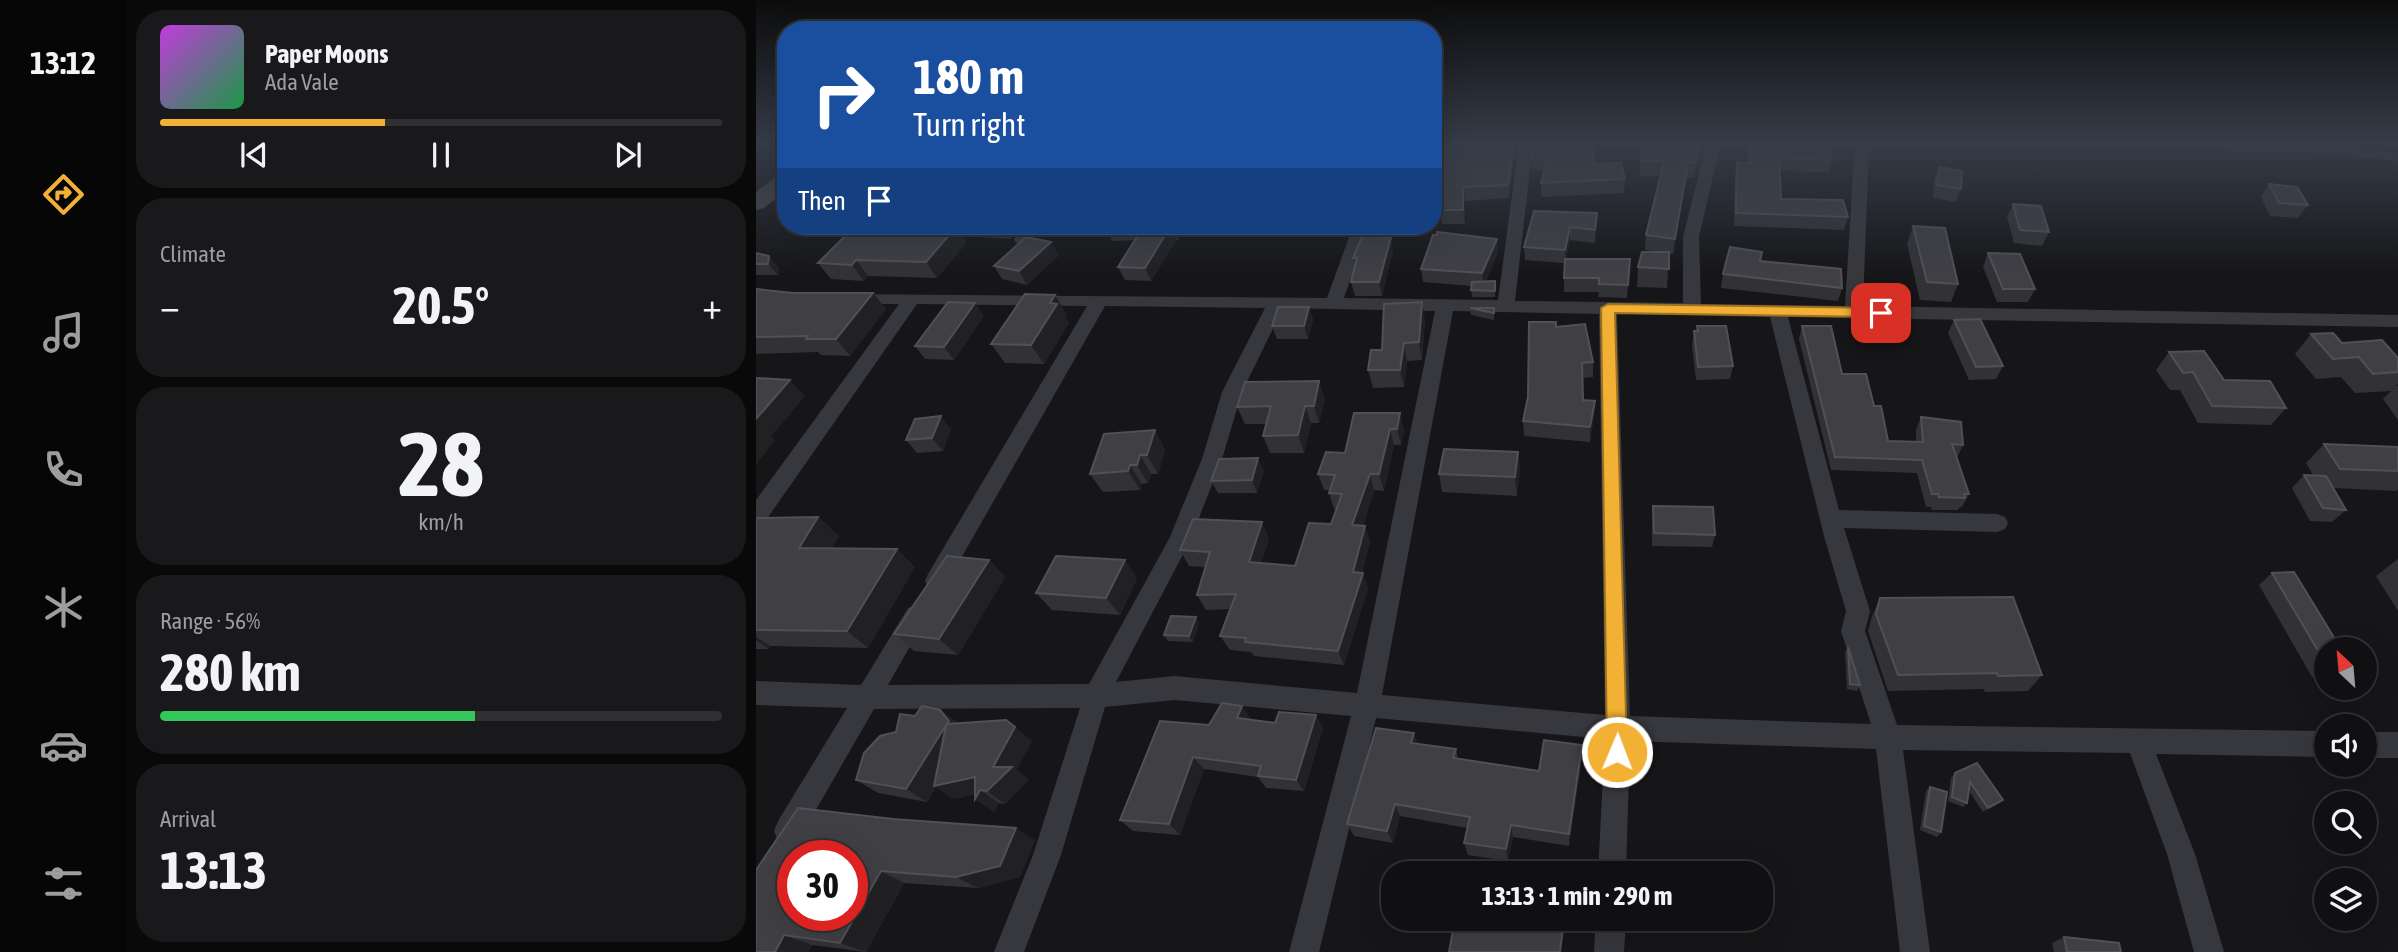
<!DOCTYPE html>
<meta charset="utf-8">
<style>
:root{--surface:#101012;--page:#19191b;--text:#f1f3f6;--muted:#9c9d9f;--line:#303032;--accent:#f2b134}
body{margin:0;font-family:"Asap Condensed",sans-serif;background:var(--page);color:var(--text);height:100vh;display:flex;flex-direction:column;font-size:26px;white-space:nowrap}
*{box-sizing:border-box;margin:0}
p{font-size:23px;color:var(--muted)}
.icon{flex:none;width:38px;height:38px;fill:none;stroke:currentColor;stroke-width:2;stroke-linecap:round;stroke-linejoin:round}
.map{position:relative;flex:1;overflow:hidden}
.panel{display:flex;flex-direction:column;gap:10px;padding:10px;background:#09090a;width:630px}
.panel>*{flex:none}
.banner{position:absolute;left:21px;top:21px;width:665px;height:214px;border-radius:28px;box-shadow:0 7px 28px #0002,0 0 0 2px var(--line);background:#1a4fa0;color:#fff;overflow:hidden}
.needle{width:46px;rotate:334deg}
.buttons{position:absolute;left:1558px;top:637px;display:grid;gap:14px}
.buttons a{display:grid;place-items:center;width:63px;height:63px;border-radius:50%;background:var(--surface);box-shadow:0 7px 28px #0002,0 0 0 2px var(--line);font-size:35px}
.speed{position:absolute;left:21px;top:840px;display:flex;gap:14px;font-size:35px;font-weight:700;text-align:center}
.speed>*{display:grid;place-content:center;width:91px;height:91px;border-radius:50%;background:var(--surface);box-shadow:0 7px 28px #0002,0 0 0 2px var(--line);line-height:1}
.speed .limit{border:10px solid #d22;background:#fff;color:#111}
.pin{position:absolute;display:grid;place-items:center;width:60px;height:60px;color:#fff;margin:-30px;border-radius:14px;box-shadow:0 4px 10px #0006}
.me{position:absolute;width:77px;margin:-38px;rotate:1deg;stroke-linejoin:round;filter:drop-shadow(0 0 5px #0008)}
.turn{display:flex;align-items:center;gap:24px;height:147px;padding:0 21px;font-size:32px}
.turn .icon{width:91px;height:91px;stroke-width:2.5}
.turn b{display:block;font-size:49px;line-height:60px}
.then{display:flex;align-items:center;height:66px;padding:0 21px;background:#0003;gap:14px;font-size:26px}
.big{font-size:52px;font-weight:700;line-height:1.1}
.panel .tile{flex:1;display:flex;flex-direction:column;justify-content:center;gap:10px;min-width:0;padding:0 24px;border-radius:28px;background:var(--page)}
.panel .dial{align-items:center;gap:0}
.dial b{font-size:91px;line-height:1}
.song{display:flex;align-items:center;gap:21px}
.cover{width:84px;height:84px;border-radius:10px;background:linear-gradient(135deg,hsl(290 70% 55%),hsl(140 70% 35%))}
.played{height:7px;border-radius:4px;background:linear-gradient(90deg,var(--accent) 40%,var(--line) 40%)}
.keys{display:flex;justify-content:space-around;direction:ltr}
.heat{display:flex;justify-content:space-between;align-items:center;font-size:38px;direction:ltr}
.charge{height:10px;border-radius:5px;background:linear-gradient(90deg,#34c759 56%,var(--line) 0)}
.trip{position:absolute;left:625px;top:861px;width:392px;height:70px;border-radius:28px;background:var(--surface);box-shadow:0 7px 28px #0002,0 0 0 2px var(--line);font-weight:700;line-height:70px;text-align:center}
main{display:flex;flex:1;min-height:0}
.tabs{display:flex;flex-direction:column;width:126px;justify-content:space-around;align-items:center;background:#060607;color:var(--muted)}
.tabs .icon{width:49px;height:49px}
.tabs .selected{color:var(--accent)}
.tabs b{font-size:32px;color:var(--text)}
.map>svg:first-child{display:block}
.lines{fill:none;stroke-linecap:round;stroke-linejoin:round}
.street{fill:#37383d;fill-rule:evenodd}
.secondary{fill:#45474d;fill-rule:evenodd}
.wall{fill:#323236}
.shaded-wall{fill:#212124}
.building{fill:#3f3f44;stroke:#4f5156;stroke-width:2;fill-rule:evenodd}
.route{fill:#f2b134;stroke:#9d7322;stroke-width:2}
</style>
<main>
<nav class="tabs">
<b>13:12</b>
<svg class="icon selected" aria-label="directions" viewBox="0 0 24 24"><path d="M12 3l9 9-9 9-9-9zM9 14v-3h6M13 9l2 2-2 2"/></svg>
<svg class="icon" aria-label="music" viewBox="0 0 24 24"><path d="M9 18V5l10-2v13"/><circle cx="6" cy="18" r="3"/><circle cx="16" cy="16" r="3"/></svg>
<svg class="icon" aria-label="phone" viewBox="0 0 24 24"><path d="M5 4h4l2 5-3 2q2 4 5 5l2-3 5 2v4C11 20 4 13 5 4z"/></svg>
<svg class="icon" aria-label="climate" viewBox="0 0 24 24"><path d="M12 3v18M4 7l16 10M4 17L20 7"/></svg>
<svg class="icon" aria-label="car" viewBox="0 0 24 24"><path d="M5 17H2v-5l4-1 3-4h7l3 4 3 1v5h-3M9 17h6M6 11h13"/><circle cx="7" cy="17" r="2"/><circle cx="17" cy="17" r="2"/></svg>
<svg class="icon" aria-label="filters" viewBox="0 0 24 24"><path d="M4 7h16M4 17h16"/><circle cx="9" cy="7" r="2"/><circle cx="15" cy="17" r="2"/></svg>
</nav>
<section class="panel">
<div class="tile">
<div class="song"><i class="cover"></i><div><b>Paper Moons</b><p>Ada Vale</p></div></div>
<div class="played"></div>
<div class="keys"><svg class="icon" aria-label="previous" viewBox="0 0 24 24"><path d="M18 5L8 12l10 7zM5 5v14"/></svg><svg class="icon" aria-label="pause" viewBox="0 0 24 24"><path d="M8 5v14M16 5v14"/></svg><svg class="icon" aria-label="next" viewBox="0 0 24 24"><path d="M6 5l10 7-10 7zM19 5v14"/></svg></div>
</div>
<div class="tile"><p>Climate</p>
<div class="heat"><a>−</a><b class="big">20.5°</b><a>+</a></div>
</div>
<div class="tile dial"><b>28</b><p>km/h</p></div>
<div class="tile"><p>Range · 56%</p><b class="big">280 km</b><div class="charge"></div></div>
<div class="tile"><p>Arrival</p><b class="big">13:13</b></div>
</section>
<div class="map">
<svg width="1642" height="952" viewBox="0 0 1642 952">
<rect width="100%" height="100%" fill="#161618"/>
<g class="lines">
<g class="street">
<path d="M 763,142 L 777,142 L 759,301 L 927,303 L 927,237 L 951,142 L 965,142 L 943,237 L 945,304 L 1089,306 L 1099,142 L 1113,142 L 1107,306 L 1642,315 L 1642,327 L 1032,317 L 1083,510 L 1241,514 L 1249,517 L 1252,523 L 1249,529 L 1241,532 L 1088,528 L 1114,611 L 1109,631 L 1141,725 L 1570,731 L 1570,757 L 1400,754 L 1439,854 L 1468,952 L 1438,952 L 1411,854 L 1374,753 L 1147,750 L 1174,952 L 1144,952 L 1120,749 L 874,741 L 870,873 L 842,873 L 849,739 L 620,718 L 563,952 L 533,952 L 595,716 L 418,700 L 349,707 L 305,855 L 268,952 L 238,952 L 277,855 L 324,708 L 118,709 L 42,841 L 32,845 L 22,841 L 18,831 L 22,821 L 91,708 L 0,705 L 0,681 L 105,685 L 152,608 L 160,605 L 168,608 L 172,615 L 132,685 L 333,684 L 413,539 L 446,459 L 466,392 L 509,308 L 349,306 L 188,588 L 180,591 L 172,588 L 169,581 L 172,574 L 331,306 L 161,304 L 8,523 L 0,526 L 0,500 L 143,304 L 93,304 L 84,298 L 87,294 L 571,298 L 597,226 L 613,226 L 588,298 L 742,300 ZM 527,308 L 679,311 L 601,693 L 418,676 L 360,682 L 434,541 L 466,459 L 486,392 ZM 697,311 L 843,314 L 849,715 L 626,695 ZM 861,314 L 1014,317 L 1068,536 L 1090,611 L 1085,631 L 1115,724 L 874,716 Z"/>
<polygon points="1441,142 1557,143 1642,153 1642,161 1557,152 1478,152 1443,145"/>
<polygon points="268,226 285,226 272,243 260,243 258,239"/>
<rect x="1608" y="732" width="34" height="26"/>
<polygon points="840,919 870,919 868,952 838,952"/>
</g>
<polygon class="secondary" points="30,174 30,191 8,208 0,210 0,192 22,175"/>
</g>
<g class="wall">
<polygon points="677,142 760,142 753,198 709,201 709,224 686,224 685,210 686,201 677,201"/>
<polygon points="777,142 838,164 869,179 868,193 785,197 785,183 788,172 778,169 776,174 775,160"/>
<polygon points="886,142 948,142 937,178 930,177 917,254 913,254 911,288 881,287 882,267 905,252 889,250 890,235 904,176 884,176"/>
<polygon points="990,142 1036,142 1036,143 1076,160 1073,172 1024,171 1025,199 1092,217 1088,230 978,226 979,175 981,162 992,163"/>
<polygon points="1183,167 1205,189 1200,202 1177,198 1178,180"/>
<polygon points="1513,184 1552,205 1542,218 1514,216 1505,197"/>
<polygon points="1257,204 1293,232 1286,246 1258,243 1251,217"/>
<polygon points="841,213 839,243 814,240 810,259 874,259 871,298 842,297 843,292 808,292 808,263 769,260 768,247"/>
<polygon points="191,226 265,226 255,239 206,236 210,243 181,278 112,276 108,281 75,279 62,263 192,227"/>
<polygon points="428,226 422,240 420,240 395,281 369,280 362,267 379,240 356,241 350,228"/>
<polygon points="1157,226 1202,284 1195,302 1164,300 1151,244"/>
<polygon points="741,239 742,252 730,281 739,281 739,297 716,297 715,286 667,282 665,269"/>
<polygon points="637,250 626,296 599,296 595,282 599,265 597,258"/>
<polygon points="0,253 23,268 22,275 0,275"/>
<polygon points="1232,253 1279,289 1272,302 1241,302 1227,267"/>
<polygon points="303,255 271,285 246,279 238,266"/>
<polygon points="1004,261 1086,288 1082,301 965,288 967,274"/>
<polygon points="0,289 37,293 117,293 130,309 94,356 65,355 62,352 0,354"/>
<polygon points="553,307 557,320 552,339 521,339 516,326"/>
<polygon points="714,308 738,308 738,320 715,315"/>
<polygon points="311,315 309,317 313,323 288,364 249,363 235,344"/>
<polygon points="228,316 198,360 169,359 159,346"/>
<polygon points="669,320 666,360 651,361 648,387 617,388 612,370 626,350"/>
<polygon points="1198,320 1247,366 1240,379 1213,380 1192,333"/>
<polygon points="941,326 977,366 974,379 940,380 936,345 938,331 940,331"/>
<polygon points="1046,326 1086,374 1118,406 1132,441 1160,442 1160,430 1165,417 1207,445 1201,458 1213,494 1206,507 1204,507 1202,510 1176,510 1175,507 1170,507 1161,473 1075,470 1043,339"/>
<polygon points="801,327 837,362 837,377 827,378 827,400 839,401 838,416 834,442 768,436 767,421"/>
<polygon points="1555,334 1642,358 1642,384 1635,391 1599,393 1585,377 1560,379 1539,354"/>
<polygon points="1413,352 1468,380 1530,408 1515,425 1442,423 1424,390 1414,390 1400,370"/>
<polygon points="1640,386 1642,386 1642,420 1627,399"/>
<polygon points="569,399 563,423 555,423 548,453 514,453 507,436 510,424 489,424 481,407"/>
<polygon points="598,413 648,430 645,445 638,445 628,491 618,490 607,526 609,526 614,542 606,573 612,588 588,665 498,656 495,652 474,650 464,636 475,609 450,610 441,595 450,567 433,566 424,550 513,538 505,563 539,566 575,524 580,509 578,509 573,493 574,490 568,490 562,474 589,453"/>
<polygon points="195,429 187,451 161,453 150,440"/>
<polygon points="399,430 409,450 402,474 395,474 392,483 386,484 384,490 347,492 334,474"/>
<polygon points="1568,444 1642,447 1642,489 1641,491 1578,488 1590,510 1576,522 1554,521 1536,488 1548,475 1557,475 1550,463"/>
<polygon points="762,452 764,470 761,496 686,492 683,474"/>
<polygon points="508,471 501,493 462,493 455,481"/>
<polygon points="897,506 959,535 956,547 896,546 896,518"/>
<polygon points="62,517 83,536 75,548 159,567 112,648 14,646 13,649 0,649 0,518"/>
<polygon points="1642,559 1642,611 1620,576"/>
<polygon points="233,560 249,577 202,655 158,651 138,634"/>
<polygon points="1516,573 1570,649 1570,677 1556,677 1503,585"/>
<polygon points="381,578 364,615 296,610 280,593"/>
<polygon points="1124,598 1286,675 1272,691 1229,692 1228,689 1132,691 1112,631 1116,616"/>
<polygon points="443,623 437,642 412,641 408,635"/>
<polygon points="1092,647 1104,685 1101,691 1091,689 1089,652"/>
<polygon points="486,706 494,719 519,723 560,715 567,728 548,791 510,788 502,777 448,769 424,835 377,831 364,820 453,725"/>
<polygon points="184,710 202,723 276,741 260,770 273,780 249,804 243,803 238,812 219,799 219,794 198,799 180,787 171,802 122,793 100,780 140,732 159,716"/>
<polygon points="662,744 700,749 702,758 783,771 826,759 813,846 757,837 752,861 712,855 708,843 711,828 644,816 637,843 598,836 591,824"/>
<polygon points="1221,763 1242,804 1227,812 1213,791 1211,803 1207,807 1192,801 1195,778 1199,773"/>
<polygon points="1174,787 1185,832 1181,837 1164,830 1170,791"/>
<polygon points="279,840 264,877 222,888 148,883 110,952 56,945 52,952 0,952 0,870"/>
<polygon points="1308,937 1365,952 1298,952 1296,943"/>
</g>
<g class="shaded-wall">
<polygon points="758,142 760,142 753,198 752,185"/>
<polygon points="945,142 948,142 937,178 939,163"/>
<polygon points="778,155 778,169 776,174 775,160"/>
<polygon points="932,162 930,177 917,254 919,239"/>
<polygon points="707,187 709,201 709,224 707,210"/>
<polygon points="841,213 841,227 839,243 839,230"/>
<polygon points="248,226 265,226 255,239"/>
<polygon points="417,226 428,226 422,240 417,227"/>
<polygon points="200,227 210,243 181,278 170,262"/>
<polygon points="414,227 420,240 395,281 389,268"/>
<polygon points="814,227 814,240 809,263 809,250"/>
<polygon points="635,237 637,250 626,296 623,282"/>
<polygon points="741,239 742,252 728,287 726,273"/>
<polygon points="295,242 303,255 271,285 263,271"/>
<polygon points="13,256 23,268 22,275 12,264"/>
<polygon points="100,260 112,276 108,281 96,265"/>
<polygon points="117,293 130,309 94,356 80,339"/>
<polygon points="299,295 311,315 309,317 313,323 288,364 275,345 294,303"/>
<polygon points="666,302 669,320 666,360 663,342"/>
<polygon points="219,303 228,316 198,360 188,347"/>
<polygon points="553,307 557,320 552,339 548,326"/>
<polygon points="648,343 651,361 648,387 644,370"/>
<polygon points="34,380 49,396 15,437 19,440 0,465 0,419"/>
<polygon points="563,381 569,399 563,423 558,406"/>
<polygon points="839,401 838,416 834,442 834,427"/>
<polygon points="549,406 555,423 548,453 542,435"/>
<polygon points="644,413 648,430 645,445 641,429"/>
<polygon points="185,416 195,429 187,451 176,438"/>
<polygon points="634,429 638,445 628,491 623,474"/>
<polygon points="399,430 409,450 402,474 391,455"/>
<polygon points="762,452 764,470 761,496 759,477"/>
<polygon points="384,455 395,474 392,483 381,465"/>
<polygon points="502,458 508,471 501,493 496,480"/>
<polygon points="374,465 386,484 384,490 372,471"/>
<polygon points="614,474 618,490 602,541 596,525"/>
<polygon points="62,517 83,536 65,565 43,548"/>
<polygon points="506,522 513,538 500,577 493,562"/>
<polygon points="609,526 614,542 602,587 597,572"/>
<polygon points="141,549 159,567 112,648 91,631"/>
<polygon points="233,560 249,577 202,655 183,639"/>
<polygon points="369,560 381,578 364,615 350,598"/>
<polygon points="607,573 612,588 588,665 582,651"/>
<polygon points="440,617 443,623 437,642 433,636"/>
<polygon points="0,637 14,646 13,649 0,640"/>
<polygon points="486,706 494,719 490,730 481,718"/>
<polygon points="184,710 203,724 191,724"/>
<polygon points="560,715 567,728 548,791 540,780"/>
<polygon points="190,725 237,767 259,727 276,741 260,770 273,780 249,804 231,791 224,790 243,803 238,812 219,799 222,793 198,799 180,787 171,802 150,789"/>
<polygon points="658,733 663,747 655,743"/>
<polygon points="826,745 826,759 813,846 813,834"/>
<polygon points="437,757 448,769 424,835 413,824"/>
<polygon points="1247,800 1242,804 1227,812 1232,808"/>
<polygon points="639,804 644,816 637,843 631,831"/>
<polygon points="755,825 757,837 752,861 750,849"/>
<polygon points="260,828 279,840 264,877 222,888 200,877"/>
<polygon points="125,871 148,883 110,952 84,943"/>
<polygon points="807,926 808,935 805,952 804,952"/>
<polygon points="28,935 56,945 52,952 19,952"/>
</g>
<g class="building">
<polygon points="677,142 758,142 752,185 707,187 707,210 685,210 688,187 677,187"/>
<polygon points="777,142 836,142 838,164 865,163 869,179 785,183 791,160 778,155 775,160"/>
<polygon points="886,142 945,142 939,163 932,162 919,239 890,235 908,161 885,161"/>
<polygon points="993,142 1036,142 1036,143 1073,144 1076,160 1023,158 1025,199 1087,200 1092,217 980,213 981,162 995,163"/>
<polygon points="1183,167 1206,171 1205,189 1181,185"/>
<polygon points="1513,184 1541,187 1552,205 1523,203"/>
<polygon points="1257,204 1285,206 1293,232 1264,230"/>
<polygon points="778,211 841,213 839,230 814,227 809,250 768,247"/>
<polygon points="99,226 155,226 200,227 170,262 100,260 96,265 62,263"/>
<polygon points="351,226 417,226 414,227 389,268 362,267 387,227 350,228"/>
<polygon points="1157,226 1189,228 1202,284 1171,282"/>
<polygon points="681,232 741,239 726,273 665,269 677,235 681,235"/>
<polygon points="607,235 635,237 623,282 595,282 601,258 597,258"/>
<polygon points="270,237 295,242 263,271 238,266"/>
<polygon points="974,247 1006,252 1004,261 1085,269 1086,288 967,274"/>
<polygon points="886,252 913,252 913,269 882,267"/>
<polygon points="0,253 13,256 12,264 0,264"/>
<polygon points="1232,253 1264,254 1279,289 1247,289"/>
<polygon points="809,259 874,259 872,285 843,284 843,278 808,278"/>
<polygon points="739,281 739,291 715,290 716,282"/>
<polygon points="0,289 37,293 117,293 80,339 50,339 52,336 0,337"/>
<polygon points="269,294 299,295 294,303 301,304 275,345 235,344"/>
<polygon points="192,302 219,303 188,347 159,346"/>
<polygon points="666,302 663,342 648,343 644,370 612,370 615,350 626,350 628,304"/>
<polygon points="522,307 553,307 548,326 516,326"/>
<polygon points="714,308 738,308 738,313"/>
<polygon points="1224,319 1247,366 1220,367 1198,320"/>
<polygon points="773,322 800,322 800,327 829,324 837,362 826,363 827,400 839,401 834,427 767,421 772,397"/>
<polygon points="941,326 970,326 977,366 942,367 938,331 942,331"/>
<polygon points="1046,326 1075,326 1086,374 1110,374 1118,406 1125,406 1132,441 1167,442 1165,417 1205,422 1207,445 1196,444 1213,494 1208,494 1209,498 1183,497 1182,494 1176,494 1166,460 1079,457"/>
<polygon points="1577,333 1586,343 1626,340 1642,358 1642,372 1617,374 1603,357 1577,359 1555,334"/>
<polygon points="1448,351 1468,380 1514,381 1530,408 1456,406 1437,372 1427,373 1413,352"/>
<polygon points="0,378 34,380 0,419"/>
<polygon points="563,381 558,406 549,406 542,435 507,436 515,406 481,407 489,382"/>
<polygon points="598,413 644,413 641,429 634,429 623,474 614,474 596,525 609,526 597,572 607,573 582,651 489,642 490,638 464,636 480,594 441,595 454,552 424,550 437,519 506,522 493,562 539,566 553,523 575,524 586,494 573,493 579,475 562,474 570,452 589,453"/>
<polygon points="185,416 176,438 150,440 159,419"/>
<polygon points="399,430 391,455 384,455 381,465 374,465 372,471 334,474 348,434"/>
<polygon points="1568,444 1642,447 1642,471 1584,469"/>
<polygon points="688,449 762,452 759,477 683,474"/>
<polygon points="502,458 496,480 455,481 463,459"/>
<polygon points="1548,475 1570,476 1590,510 1567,508"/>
<polygon points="897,506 957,507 959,535 898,533"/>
<polygon points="62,517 43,548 141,549 91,631 0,630 0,518"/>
<polygon points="191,556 233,560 183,639 138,634"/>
<polygon points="300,556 369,560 350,598 280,593"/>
<polygon points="1538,572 1585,649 1570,649 1570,664 1516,573"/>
<polygon points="1257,597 1286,675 1242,676 1241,673 1142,675 1120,614 1124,598"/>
<polygon points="415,616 440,617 433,636 408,635"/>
<polygon points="1092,647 1104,685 1094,684"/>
<polygon points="466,703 486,706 481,718 519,723 523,712 560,715 540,780 502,776 505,766 437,757 413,824 364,820 404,721 453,725"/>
<polygon points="166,706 184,710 193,721 191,724 250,720 259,727 237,767 256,767 231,791 224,790 219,799 219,777 178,786 190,725 150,789 100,780 108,753 124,736 140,732 144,714 159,716"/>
<polygon points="620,728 658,733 655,743 700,749 697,758 783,771 788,740 826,745 813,834 755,825 750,849 708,843 714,817 639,804 631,831 591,824"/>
<polygon points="1221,763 1247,800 1232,808 1214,782 1211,803 1196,797 1199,773"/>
<polygon points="1174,787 1191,792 1185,832 1168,826"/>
<path d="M 42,808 L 137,819 L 260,828 L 244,866 L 200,877 L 125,871 L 84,943 L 28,935 L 19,952 L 0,952 L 0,870 ZM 37,856 L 96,856 L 96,915 L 37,915 Z"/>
<polygon points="699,919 744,919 807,926 804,952 693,952"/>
<polygon points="1308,937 1363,943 1365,952 1311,952"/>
</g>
<linearGradient id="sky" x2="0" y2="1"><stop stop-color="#0c0c0d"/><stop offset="0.52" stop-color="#363c48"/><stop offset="1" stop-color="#363c48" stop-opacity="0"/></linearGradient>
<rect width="1642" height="275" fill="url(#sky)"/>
<polygon class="route" points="852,304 1125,308 1132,313 1125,317 859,313 871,752 868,759 861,762 854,759 851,752 845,308"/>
</svg>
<div class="buttons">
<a><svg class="needle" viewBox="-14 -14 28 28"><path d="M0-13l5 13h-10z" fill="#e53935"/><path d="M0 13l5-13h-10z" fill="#9c9d9f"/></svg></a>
<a><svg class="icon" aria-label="sound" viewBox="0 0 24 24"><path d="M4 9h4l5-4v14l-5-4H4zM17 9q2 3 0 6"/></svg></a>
<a><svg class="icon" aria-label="search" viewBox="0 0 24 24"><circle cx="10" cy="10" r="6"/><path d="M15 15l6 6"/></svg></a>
<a><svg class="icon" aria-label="layers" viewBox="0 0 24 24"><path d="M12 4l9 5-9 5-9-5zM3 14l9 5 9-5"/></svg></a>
</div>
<div class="speed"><div class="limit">30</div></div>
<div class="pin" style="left:1125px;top:313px;background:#d93025"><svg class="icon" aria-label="arrive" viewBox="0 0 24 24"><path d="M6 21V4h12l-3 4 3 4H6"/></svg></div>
<svg class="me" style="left:861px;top:752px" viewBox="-20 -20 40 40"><circle r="17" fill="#f2b134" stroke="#fff" stroke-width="3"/><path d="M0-11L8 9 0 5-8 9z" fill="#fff"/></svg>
<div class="trip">13:13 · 1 min · 290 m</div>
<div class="banner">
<div class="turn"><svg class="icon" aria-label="right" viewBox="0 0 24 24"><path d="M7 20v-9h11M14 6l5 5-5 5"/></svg><div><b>180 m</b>Turn right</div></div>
<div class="then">Then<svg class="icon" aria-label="arrive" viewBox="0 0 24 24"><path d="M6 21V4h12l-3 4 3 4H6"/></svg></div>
</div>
</div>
</main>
